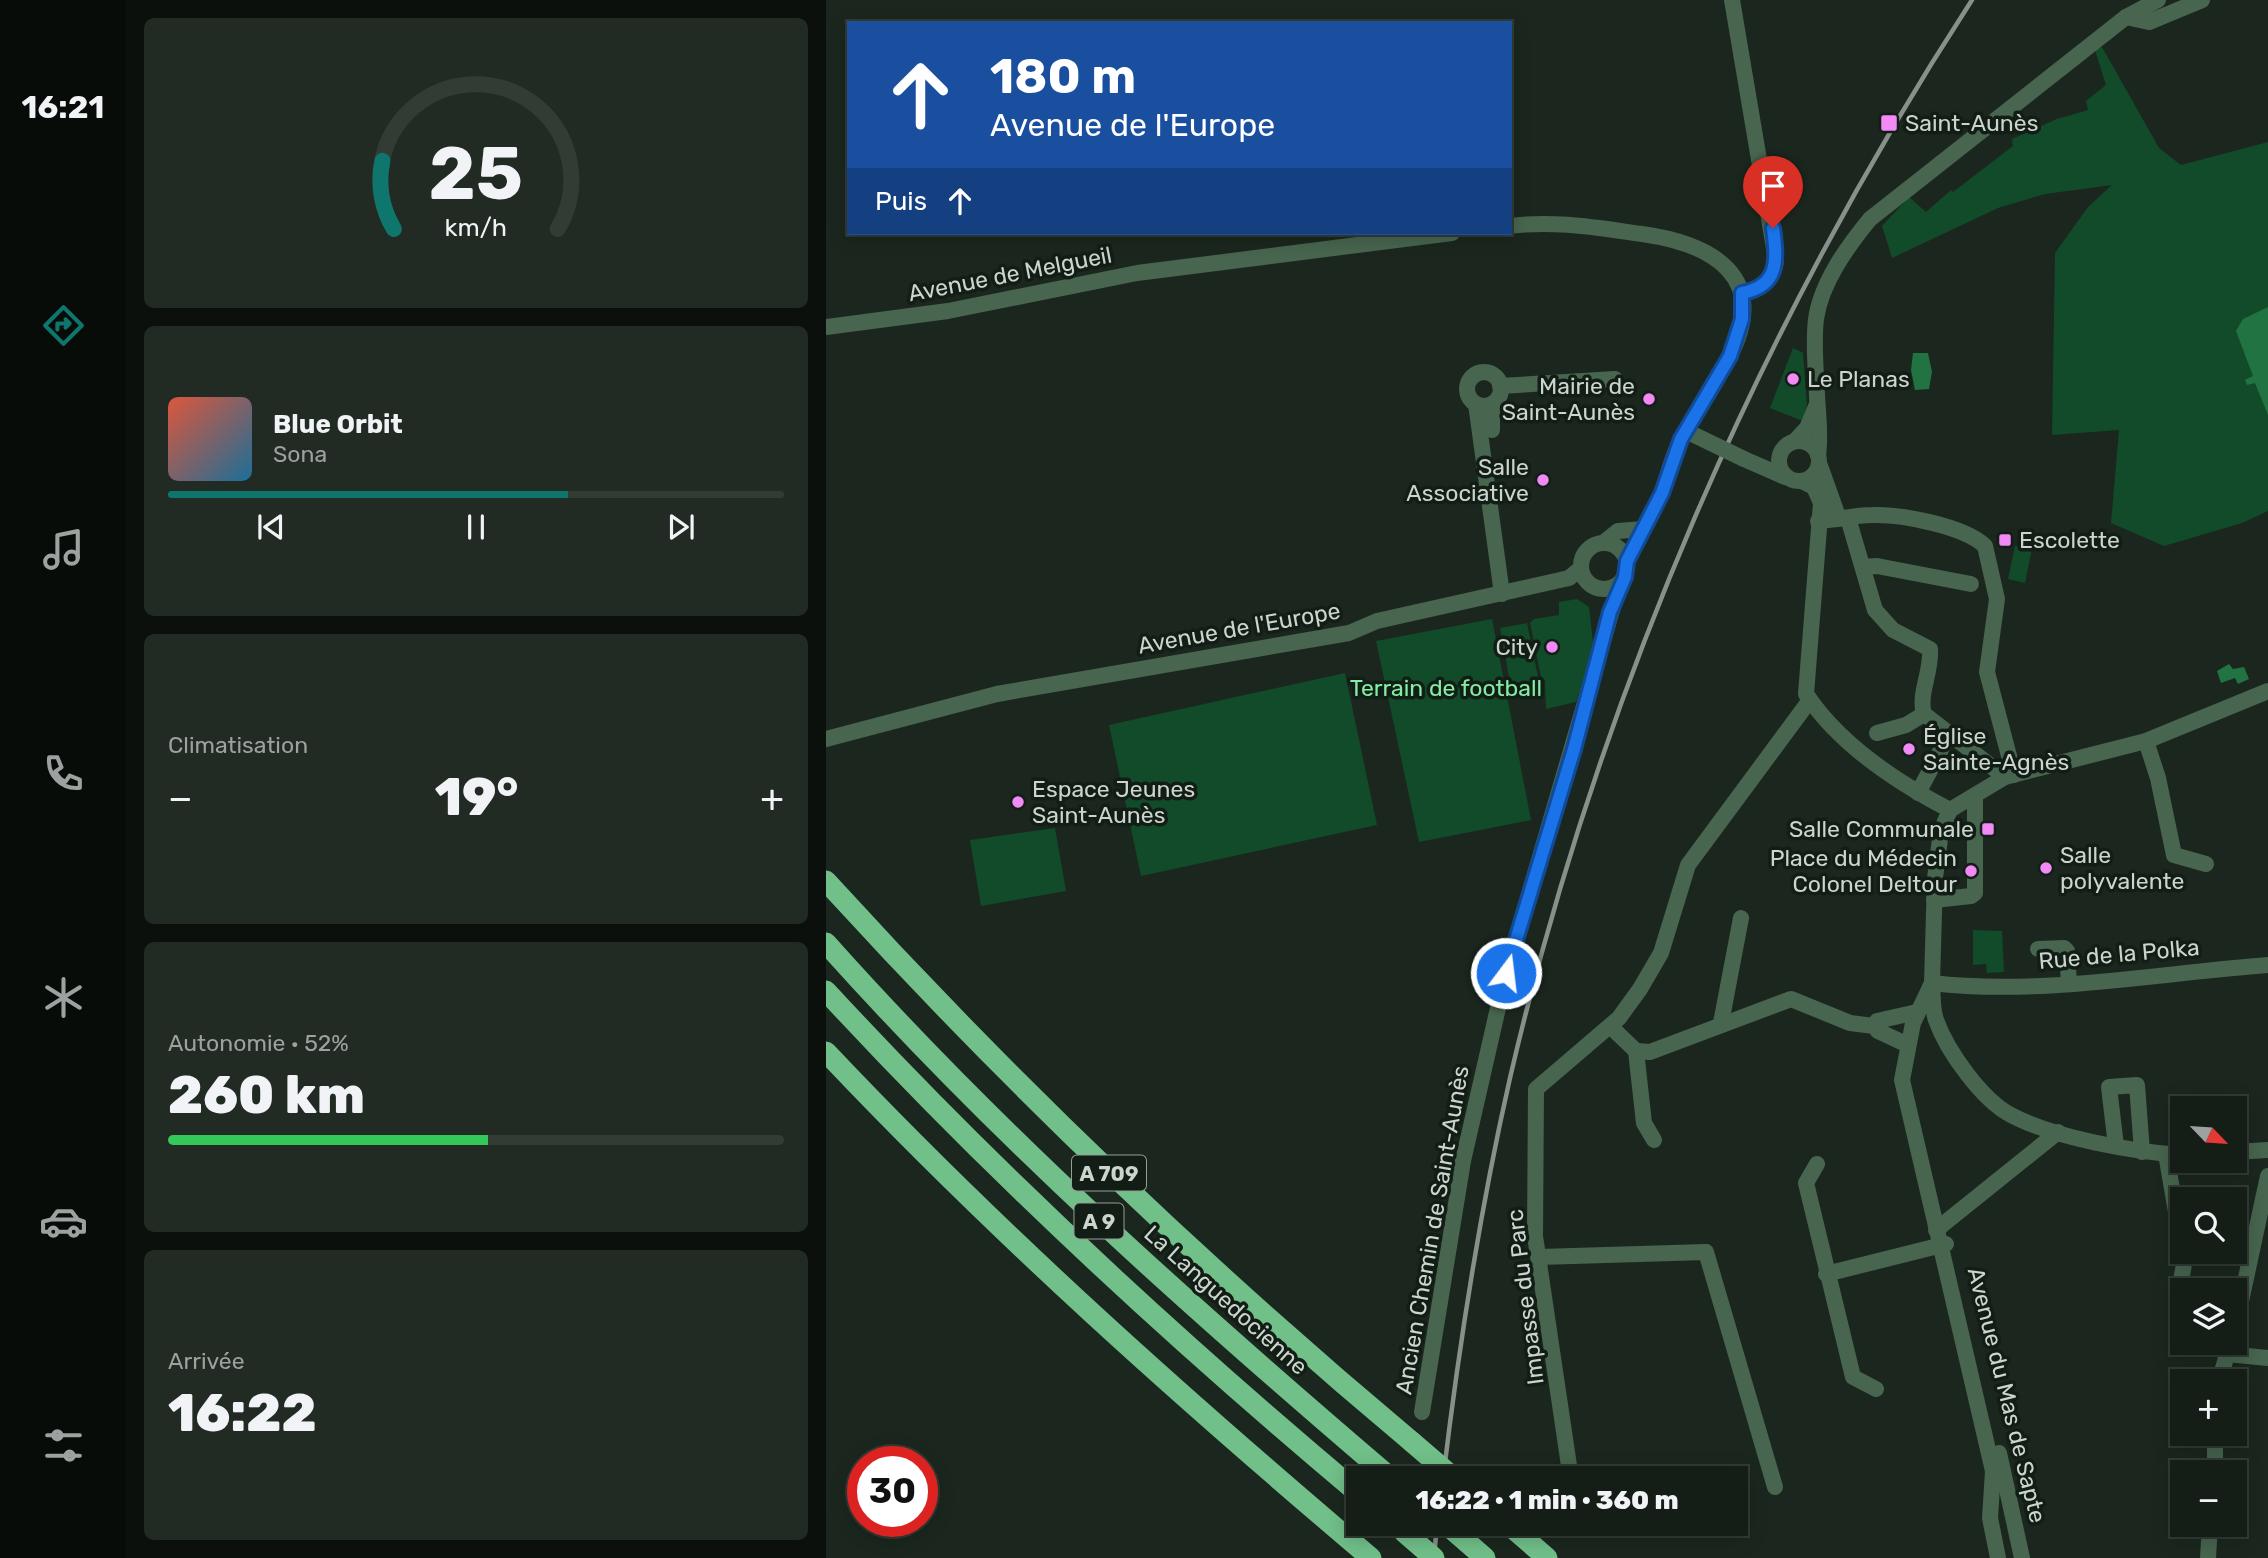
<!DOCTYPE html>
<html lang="fr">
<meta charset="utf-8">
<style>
:root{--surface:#141d16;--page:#212a23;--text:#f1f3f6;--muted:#9da2a1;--line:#333b35;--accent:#0f766e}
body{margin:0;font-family:Rubik,sans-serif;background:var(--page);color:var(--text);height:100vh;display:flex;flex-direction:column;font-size:26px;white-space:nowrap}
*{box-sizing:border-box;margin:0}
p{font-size:23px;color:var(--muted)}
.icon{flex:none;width:38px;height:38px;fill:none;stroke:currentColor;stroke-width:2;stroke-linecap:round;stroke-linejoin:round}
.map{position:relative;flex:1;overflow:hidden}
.details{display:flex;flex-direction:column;gap:18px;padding:18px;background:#0b100c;width:700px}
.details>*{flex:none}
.hud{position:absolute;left:21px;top:21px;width:665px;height:214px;border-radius:0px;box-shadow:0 4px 18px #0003,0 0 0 2px var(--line);background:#1a4fa0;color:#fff;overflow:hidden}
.needle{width:46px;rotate:115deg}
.tools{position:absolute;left:1344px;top:1096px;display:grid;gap:14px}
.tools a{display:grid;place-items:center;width:77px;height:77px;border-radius:0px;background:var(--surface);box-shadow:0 4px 18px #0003,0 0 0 2px var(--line);font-size:35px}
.speed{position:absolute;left:21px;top:1446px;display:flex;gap:14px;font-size:35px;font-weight:700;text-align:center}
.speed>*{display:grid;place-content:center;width:91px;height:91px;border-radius:50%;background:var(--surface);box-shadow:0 4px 18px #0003,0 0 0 2px var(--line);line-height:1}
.speed .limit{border:10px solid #d22;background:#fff;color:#111}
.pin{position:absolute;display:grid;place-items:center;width:60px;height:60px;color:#fff;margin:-72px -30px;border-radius:50% 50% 50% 0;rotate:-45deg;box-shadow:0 0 7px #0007}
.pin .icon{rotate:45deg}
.me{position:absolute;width:77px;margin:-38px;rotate:15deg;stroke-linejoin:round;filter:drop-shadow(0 0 5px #0008)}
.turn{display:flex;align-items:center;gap:24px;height:147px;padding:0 28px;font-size:32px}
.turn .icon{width:91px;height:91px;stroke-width:2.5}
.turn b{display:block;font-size:49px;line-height:60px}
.then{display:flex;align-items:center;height:66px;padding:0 28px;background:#0003;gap:14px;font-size:26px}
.big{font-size:52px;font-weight:800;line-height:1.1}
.details .widget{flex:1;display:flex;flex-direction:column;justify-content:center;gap:10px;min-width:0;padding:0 24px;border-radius:10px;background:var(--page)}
.details .dial{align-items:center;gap:0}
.dial svg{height:182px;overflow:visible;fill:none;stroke:var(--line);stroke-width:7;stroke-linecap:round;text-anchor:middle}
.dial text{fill:var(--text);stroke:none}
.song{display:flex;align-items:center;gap:21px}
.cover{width:84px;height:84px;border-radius:10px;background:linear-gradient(135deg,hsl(10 70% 55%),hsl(200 70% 35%))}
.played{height:7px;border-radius:4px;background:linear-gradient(90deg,var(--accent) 65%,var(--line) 65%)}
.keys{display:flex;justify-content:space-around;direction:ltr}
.heat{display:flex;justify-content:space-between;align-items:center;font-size:38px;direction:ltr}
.charge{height:10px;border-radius:5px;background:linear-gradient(90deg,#34c759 52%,var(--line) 0)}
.trip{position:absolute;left:520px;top:1466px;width:402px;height:70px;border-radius:0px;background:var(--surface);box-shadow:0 4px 18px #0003,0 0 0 2px var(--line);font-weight:800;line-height:70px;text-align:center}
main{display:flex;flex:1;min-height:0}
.tab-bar{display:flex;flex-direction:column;width:126px;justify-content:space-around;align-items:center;background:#080c09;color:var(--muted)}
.tab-bar .icon{width:49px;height:49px}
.tab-bar .current{color:var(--accent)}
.tab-bar b{font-size:32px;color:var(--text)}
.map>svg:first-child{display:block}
.green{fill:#114b29}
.water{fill:#217342}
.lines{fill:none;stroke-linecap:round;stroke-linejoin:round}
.minor{stroke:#47654f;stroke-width:16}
.highway{stroke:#71bf89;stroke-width:21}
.rail{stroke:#87918a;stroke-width:4.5}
.minor-bridge{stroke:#47654f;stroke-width:16}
.highway-bridge{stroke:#71bf89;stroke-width:21}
.route-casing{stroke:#114b97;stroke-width:18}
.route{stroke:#1a73e8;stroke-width:12}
.poi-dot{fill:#f18af5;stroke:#121e15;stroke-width:2.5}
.labels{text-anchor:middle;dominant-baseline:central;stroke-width:7;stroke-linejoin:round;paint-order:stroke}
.shield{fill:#121e15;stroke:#949d96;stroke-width:2}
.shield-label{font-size:21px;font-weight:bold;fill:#ccd4ce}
.poi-label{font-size:23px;fill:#ccd4ce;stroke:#121e15;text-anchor:start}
.street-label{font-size:23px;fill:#ccd4ce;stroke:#121e15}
.park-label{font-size:23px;fill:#84eda5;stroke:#121e15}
</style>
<main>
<nav class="tab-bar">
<b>16:21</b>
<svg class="icon current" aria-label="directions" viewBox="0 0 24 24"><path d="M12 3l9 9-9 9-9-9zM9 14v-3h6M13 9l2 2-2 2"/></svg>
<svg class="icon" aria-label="music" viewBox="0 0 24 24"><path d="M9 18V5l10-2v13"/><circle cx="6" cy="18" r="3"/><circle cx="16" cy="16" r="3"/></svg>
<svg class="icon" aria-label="phone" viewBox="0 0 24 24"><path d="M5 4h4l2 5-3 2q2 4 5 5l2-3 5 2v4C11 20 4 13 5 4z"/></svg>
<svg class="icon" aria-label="climate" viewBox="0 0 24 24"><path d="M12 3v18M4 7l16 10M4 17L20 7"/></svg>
<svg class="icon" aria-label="car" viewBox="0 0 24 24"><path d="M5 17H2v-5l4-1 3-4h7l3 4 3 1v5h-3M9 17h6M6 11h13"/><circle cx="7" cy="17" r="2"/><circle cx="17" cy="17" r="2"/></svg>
<svg class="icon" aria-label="filters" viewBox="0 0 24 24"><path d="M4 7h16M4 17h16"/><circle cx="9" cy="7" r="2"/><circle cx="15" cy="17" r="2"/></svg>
</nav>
<section class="details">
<div class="widget dial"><svg viewBox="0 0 100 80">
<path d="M14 69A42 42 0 1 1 86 69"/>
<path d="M14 69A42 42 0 0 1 9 39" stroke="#0f766e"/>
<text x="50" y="56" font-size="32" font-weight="700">25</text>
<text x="50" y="72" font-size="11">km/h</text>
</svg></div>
<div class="widget">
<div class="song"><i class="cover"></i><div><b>Blue Orbit</b><p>Sona</p></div></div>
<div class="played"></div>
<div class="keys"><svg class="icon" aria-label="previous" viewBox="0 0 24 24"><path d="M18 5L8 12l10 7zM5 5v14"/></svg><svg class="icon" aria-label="pause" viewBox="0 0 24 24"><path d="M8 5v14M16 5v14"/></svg><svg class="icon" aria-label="next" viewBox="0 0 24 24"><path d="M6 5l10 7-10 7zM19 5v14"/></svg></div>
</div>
<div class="widget"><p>Climatisation</p>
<div class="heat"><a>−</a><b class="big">19°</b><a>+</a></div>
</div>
<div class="widget"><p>Autonomie · 52%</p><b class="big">260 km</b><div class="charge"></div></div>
<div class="widget"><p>Arrivée</p><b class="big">16:22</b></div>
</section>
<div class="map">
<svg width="1442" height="1558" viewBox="0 0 1442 1558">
<rect width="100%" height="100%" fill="#1b271e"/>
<g class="green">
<polygon points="1276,47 1333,148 1355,165 1442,142 1442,511 1416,523 1338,546 1285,523 1293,430 1226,435 1229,253 1262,207 1286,185 1219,194 1172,208 1066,258 1056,226 1083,197 1100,212 1125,190 1127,192 1187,146 1186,139 1231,119 1262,110 1260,101 1280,85 1269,50"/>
<polygon points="967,348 977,353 981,405 977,421 944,408"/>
<polygon points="1189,546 1206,548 1199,583 1182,579"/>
<polygon points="751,599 763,607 768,651 750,702 720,709 719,680 715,677 704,623 708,619 733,615 733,602"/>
<polygon points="666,619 705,820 593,842 550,641"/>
<polygon points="701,623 713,682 685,688 674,628"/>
<polygon points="519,673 551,825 315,876 283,725"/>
<polygon points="229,828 240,891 155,906 144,840"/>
<polygon points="1147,930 1176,931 1178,972 1161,973 1160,964 1147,965"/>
</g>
<g class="water">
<polygon points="1442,307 1442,415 1429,383 1421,385 1419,380 1427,376 1410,331 1417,319"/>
<polygon points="1087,353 1102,353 1106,372 1103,389 1089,390 1085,370"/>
<polygon points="1403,664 1407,669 1418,667 1423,679 1412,684 1409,678 1395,683 1391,671"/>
</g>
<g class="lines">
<g class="minor">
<path d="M 906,0 L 950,260 C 948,281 935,290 916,294"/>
<polyline points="1300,17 1323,22 1376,0"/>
<path d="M 684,226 C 729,220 772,228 816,234 C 888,244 945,278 903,358 C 889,386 869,412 855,440 C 845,457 842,477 835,495 C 825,518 812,539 801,561"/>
<polyline points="0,327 122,311 311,273 626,233"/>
<circle cx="658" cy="389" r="17"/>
<polyline points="674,386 789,379"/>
<polyline points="650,404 676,594"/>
<polyline points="666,404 666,430"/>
<circle cx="973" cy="461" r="20"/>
<polyline points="969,441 981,428 991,404"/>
<path d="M 992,455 C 995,434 992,416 991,395 C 990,371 987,344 990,319 C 995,283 1021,247 1044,219 L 1300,17 L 1332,0"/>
<polyline points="918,459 959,477"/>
<polyline points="993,463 1013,519"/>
<path d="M 976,481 L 988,487 L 995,503 L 980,694 C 1013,744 1072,783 1124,810"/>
<path d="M 1022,518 L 1049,610 L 1067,630 L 1104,649 C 1106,671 1092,694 1098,714 L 1179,777"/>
<path d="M 992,521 C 1010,520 1028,515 1046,515 C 1075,514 1138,526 1159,546 L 1171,599 L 1161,672 L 1188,775"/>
<circle cx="778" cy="566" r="23"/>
<polyline points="777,543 792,531 818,529"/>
<polyline points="1037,567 1051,566 1145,584"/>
<polyline points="1051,733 1080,725 1098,714"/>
<polyline points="0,739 171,694 523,633 551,621 743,578 754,569"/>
<polyline points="1320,741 1332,778 1348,855 1380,864"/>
<polyline points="1092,793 1124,733"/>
<polyline points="1124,810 1115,831 1109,878 1106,983 1087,1023 1076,1080 1167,1471 1164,1518 1172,1558"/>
<polyline points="1124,810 1179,777 1320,741 1442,691"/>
<polyline points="1108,900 1145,896 1149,893 1149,797"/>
<polyline points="1212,949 1238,948 1241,951 1243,984"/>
<polyline points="895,1023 915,918"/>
<polyline points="784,1026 810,1051 824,1052 965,999 1024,1023 1048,1026 1052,1031 1082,1045"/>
<polyline points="1048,1026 1051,1021 1091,1012"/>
<polyline points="810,1051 818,1123 828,1140"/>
<polyline points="1290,1146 1283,1087 1311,1085 1316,1152"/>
<polyline points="1409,1152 1442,1150"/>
<polyline points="1340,1154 1356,1247"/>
<path d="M 1356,1155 C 1308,1152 1228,1138 1185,1115 C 1156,1100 1121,1051 1110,1020 C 1106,1009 1107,995 1106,983 C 1215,996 1333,973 1442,965"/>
<polyline points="991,1164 980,1183 1027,1377 1050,1389"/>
<polyline points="1110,1230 1232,1132"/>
<polyline points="713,1257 880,1252 949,1487"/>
<polyline points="1000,1274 1120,1244"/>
<path d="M 1356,1311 L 1352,1308 C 1349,1285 1361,1275 1357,1251"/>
<polyline points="1409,1329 1442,1176"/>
<polyline points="1382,1342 1401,1354 1442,1358"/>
<polyline points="1393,1381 1405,1342"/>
<polyline points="596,1412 637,1161 680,973 794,583"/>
<polyline points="1173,1453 1196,1558"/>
<polyline points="1389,1472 1389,1433"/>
<polyline points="745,1479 709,1236 710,1089 793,1018 814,989 835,953 862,865 984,700"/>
<polyline points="1382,1558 1384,1524"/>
</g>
<g class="highway">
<path d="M 0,881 C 183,1082 378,1268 586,1442"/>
<path d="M 0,943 C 173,1137 368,1310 566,1479"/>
<path d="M 0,991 C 166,1171 345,1336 532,1493"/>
<path d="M 0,1052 C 171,1233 355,1397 545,1558"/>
<polyline points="620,1524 659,1558"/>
<polyline points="682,1524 721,1558"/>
</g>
<g class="rail">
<path d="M 617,1479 C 633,1345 654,1210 684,1078 C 773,696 932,329 1146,0"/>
<polyline points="608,1558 611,1524"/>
</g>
<polyline class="minor-bridge" points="860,431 918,459"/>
<g class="highway-bridge">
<polyline points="586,1442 629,1479"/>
<polyline points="578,1532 608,1558"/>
</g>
</g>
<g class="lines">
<g class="route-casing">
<path id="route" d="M 680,973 L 748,749 L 784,612 L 799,577 L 801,561 L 836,493 L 855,439 L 904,356 L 916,319 L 916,293 C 954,286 951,259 947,228"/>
</g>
<use href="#route" class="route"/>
</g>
<g class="poi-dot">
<rect x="1054" y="114" width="18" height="18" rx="3.5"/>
<circle cx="967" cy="379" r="7"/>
<circle cx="823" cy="399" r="7"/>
<circle cx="717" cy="480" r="7"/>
<rect x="1172" y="533" width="14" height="14" rx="3.5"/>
<circle cx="726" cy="647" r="7"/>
<circle cx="1083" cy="749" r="7"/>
<circle cx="192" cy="802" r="7"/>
<rect x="1155" y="822" width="14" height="14" rx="3.5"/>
<circle cx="1220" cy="868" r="7"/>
<circle cx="1145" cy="871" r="7"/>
</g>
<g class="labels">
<g class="shield">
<rect x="246" y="1155.5" width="74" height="35" rx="5"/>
<rect x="248.5" y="1203.5" width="49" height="35" rx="5"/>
</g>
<g class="shield-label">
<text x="283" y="1173">A 709</text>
<text x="273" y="1221">A 9</text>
</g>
<g class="poi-label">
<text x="1079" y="123">Saint-Aunès</text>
<text x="981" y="379">Le Planas</text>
<text x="809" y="386" text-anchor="end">Mairie de<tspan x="809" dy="26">Saint-Aunès</tspan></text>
<text x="703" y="467" text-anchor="end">Salle<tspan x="703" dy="26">Associative</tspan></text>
<text x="1193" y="540">Escolette</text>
<text x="712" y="647" text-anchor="end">City</text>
<text x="1097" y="736">Église<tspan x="1097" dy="26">Sainte-Agnès</tspan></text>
<text x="206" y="789">Espace Jeunes<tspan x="206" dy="26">Saint-Aunès</tspan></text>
<text x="1148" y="829" text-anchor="end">Salle Communale</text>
<text x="1234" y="855">Salle<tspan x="1234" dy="26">polyvalente</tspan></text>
<text x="1131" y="858" text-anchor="end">Place du Médecin<tspan x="1131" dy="26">Colonel Deltour</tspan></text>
</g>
<g class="street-label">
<text transform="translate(184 274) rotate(-11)">Avenue de Melgueil</text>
<text transform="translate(413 628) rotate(-10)">Avenue de l'Europe</text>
<text transform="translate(1293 954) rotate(-5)">Rue de la Polka</text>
<text transform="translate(606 1230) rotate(-80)">Ancien Chemin de Saint-Aunès</text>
<text transform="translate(699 1297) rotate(-97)">Impasse du Parc</text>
<text transform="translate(400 1300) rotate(42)">La Languedocienne</text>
<text transform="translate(1181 1395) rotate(76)">Avenue du Mas de Sapte</text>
</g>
<g class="park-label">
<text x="620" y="688">Terrain de football</text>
</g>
</g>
</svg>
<div class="tools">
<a><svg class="needle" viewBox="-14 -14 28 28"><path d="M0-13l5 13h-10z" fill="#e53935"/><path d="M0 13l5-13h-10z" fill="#9da2a1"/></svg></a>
<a><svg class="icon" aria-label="search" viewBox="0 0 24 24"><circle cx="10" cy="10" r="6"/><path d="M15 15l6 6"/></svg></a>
<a><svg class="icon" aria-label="layers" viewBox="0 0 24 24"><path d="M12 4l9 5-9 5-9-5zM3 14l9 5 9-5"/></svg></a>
<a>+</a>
<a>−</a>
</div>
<div class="speed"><div class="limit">30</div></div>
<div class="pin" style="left:947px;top:228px;background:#d93025"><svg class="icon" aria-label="arrive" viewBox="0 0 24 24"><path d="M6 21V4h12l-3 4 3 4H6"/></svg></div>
<svg class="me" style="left:680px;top:973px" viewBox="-20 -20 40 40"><circle r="17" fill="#1a73e8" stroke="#fff" stroke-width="3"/><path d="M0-11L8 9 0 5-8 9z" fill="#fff"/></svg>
<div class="trip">16:22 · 1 min · 360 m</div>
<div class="hud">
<div class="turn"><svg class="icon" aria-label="ahead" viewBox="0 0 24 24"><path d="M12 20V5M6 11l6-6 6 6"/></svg><div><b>180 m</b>Avenue de l'Europe</div></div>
<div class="then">Puis<svg class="icon" aria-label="ahead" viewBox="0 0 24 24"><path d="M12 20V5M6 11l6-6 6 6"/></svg></div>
</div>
</div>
</main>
